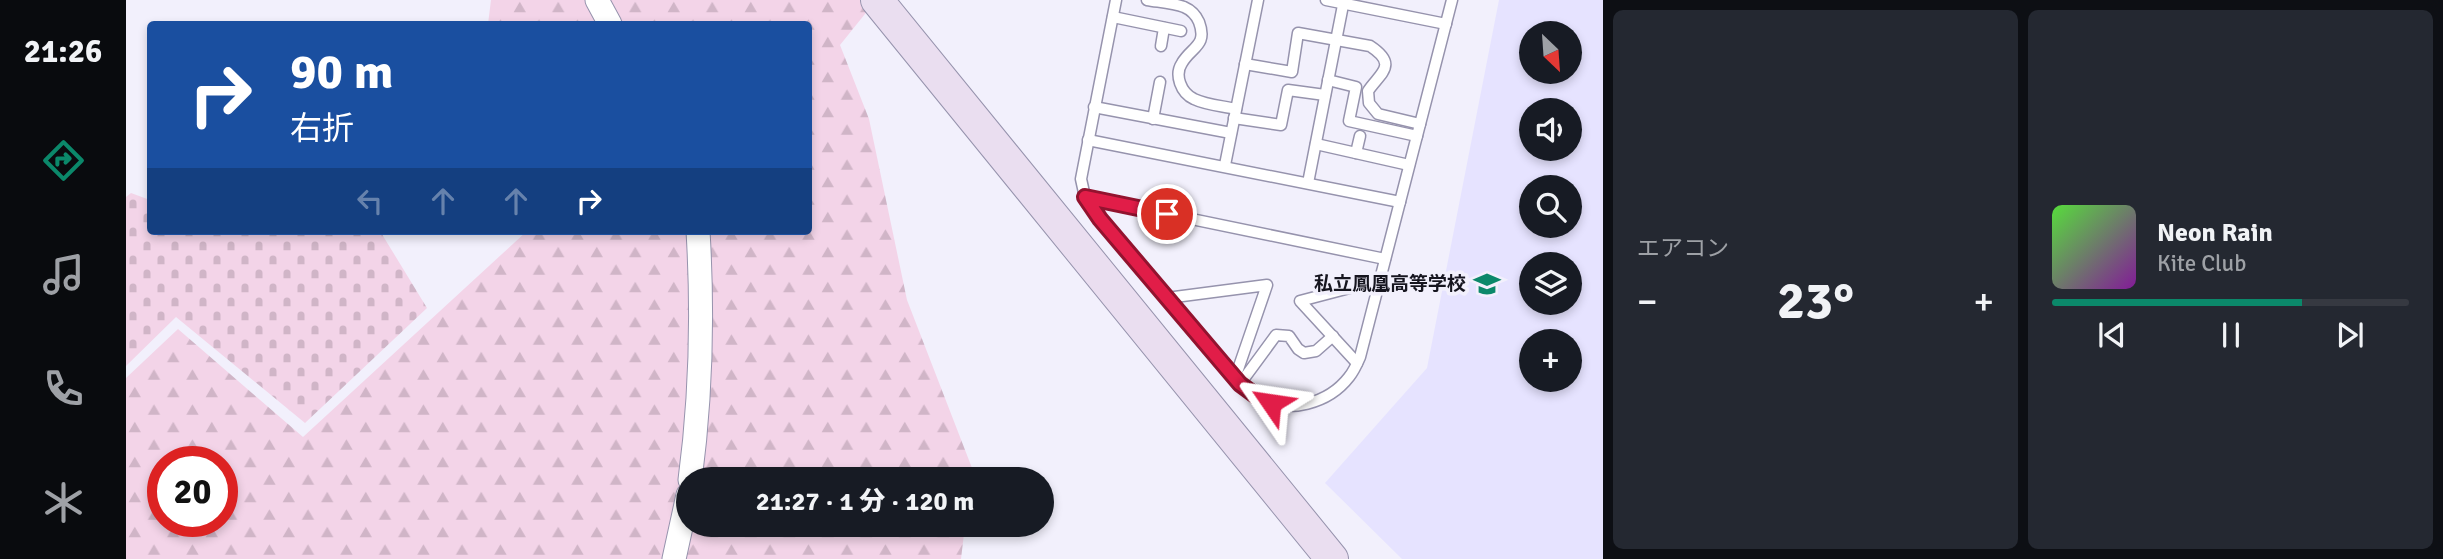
<!DOCTYPE html>
<html lang="ja">
<meta charset="utf-8">
<style>
:root{--surface:#171b24;--page:#242831;--text:#f1f3f6;--muted:#9ea1a6;--line:#363941;--accent:#0b886a}
body{margin:0;font-family:Signika,"Noto Sans JP",sans-serif;background:var(--page);color:var(--text);height:100vh;display:flex;flex-direction:column;font-size:26px;white-space:nowrap}
*{box-sizing:border-box;margin:0}
p{font-size:23px;color:var(--muted)}
.icon{flex:none;width:38px;height:38px;fill:none;stroke:currentColor;stroke-width:2;stroke-linecap:round;stroke-linejoin:round}
.map{position:relative;flex:1;overflow:hidden}
.side{display:flex;flex-direction:column;gap:10px;padding:10px;background:#0d0f14;width:840px}
.side>*{flex:none}
.banner{position:absolute;left:21px;top:21px;width:665px;height:214px;border-radius:7px;box-shadow:0 4px 10px #0003;background:#1a4fa0;color:#fff;overflow:hidden}
.needle{width:46px;rotate:155deg}
.tools{position:absolute;left:1393px;top:21px;display:grid;gap:14px}
.tools a{display:grid;place-items:center;width:63px;height:63px;border-radius:50%;background:var(--surface);box-shadow:0 4px 10px #0003;font-size:35px}
.speed{position:absolute;left:21px;top:446px;display:flex;gap:14px;font-size:35px;font-weight:700;text-align:center}
.speed>*{display:grid;place-content:center;width:91px;height:91px;border-radius:50%;background:var(--surface);box-shadow:0 4px 10px #0003;line-height:1}
.speed .limit{border:10px solid #d22;background:#fff;color:#111}
.pin{position:absolute;display:grid;place-items:center;width:60px;height:60px;color:#fff;margin:-30px;border:4px solid #fff;border-radius:50%;box-shadow:0 2px 7px #0007}
.me{position:absolute;width:77px;margin:-38px;rotate:302deg;stroke-linejoin:round;filter:drop-shadow(0 0 5px #0008)}
.turn{display:flex;align-items:center;gap:24px;height:147px;padding:0 28px;font-size:32px}
.turn .icon{width:91px;height:91px;stroke-width:2.5}
.turn b{display:block;font-size:49px;line-height:60px}
.lanes{display:flex;align-items:center;height:66px;padding:0 28px;background:#0003;justify-content:center;gap:35px;direction:ltr}
.lanes .off{opacity:.35}
.big{font-size:52px;font-weight:800;line-height:1.1}
.side .card{flex:1;display:flex;flex-direction:column;justify-content:center;gap:10px;min-width:0;padding:0 24px;border-radius:10px;background:var(--page)}
.song{display:flex;align-items:center;gap:21px}
.cover{width:84px;height:84px;border-radius:10px;background:linear-gradient(135deg,hsl(110 70% 55%),hsl(290 70% 35%))}
.played{height:7px;border-radius:4px;background:linear-gradient(90deg,var(--accent) 70%,var(--line) 70%)}
.keys{display:flex;justify-content:space-around;direction:ltr}
.heat{display:flex;justify-content:space-between;align-items:center;font-size:38px;direction:ltr}
.side .tiles{flex:1;display:grid;gap:10px;grid-template-columns:repeat(2,1fr)}
.trip{position:absolute;left:550px;top:467px;width:378px;height:70px;border-radius:35px;background:var(--surface);box-shadow:0 4px 10px #0003;font-weight:800;line-height:70px;text-align:center}
main{display:flex;flex:1;min-height:0}
.tabs{display:flex;flex-direction:column;width:126px;justify-content:space-around;align-items:center;background:#090b0e;color:var(--muted)}
.tabs .icon{width:49px;height:49px}
.tabs .current{color:var(--accent)}
.tabs b{font-size:32px;color:var(--text)}
.map>svg:first-child{display:block}
.built{fill:#e6e3ff;fill-rule:evenodd}
.forest{fill:url(#forest-firs);fill-rule:evenodd}
.cemetery{fill:url(#cemetery-stones)}
.lines{fill:none;stroke-linecap:round;stroke-linejoin:round}
.lane-casing{stroke:#9693ad;stroke-width:13}
.street-casing{stroke:#9693ad;stroke-width:25}
.secondary-casing{stroke:#9693ad;stroke-width:34}
.lane{stroke:#fff;stroke-width:10}
.street{stroke:#fff;stroke-width:23}
.secondary{stroke:#eadef0;stroke-width:32}
.route-casing{stroke:#92132f;stroke-width:18}
.route{stroke:#e11d48;stroke-width:12}
.labels{text-anchor:middle;dominant-baseline:central;stroke-width:7;stroke-linejoin:round;paint-order:stroke}
.poi-label{font-size:19px;font-weight:bold;fill:#16151f;stroke:#f2f0fc;text-anchor:end}
</style>
<main>
<nav class="tabs">
<b>21:26</b>
<svg class="icon current" aria-label="directions" viewBox="0 0 24 24"><path d="M12 3l9 9-9 9-9-9zM9 14v-3h6M13 9l2 2-2 2"/></svg>
<svg class="icon" aria-label="music" viewBox="0 0 24 24"><path d="M9 18V5l10-2v13"/><circle cx="6" cy="18" r="3"/><circle cx="16" cy="16" r="3"/></svg>
<svg class="icon" aria-label="phone" viewBox="0 0 24 24"><path d="M5 4h4l2 5-3 2q2 4 5 5l2-3 5 2v4C11 20 4 13 5 4z"/></svg>
<svg class="icon" aria-label="climate" viewBox="0 0 24 24"><path d="M12 3v18M4 7l16 10M4 17L20 7"/></svg>
</nav>
<div class="map">
<svg width="1477" height="559" viewBox="0 0 1477 559">
<defs>
<pattern id="forest-firs" width="22" height="20" patternUnits="userSpaceOnUse" patternTransform="scale(1.75)"><rect width="22" height="20" fill="#f3d4e8"/><path d="M5 1l3.5 6h-7zM16 11l3.5 6h-7z" fill="#d0b5c7"/></pattern>
<pattern id="cemetery-stones" width="16" height="16" patternUnits="userSpaceOnUse" patternTransform="scale(1.75)"><rect width="16" height="16" fill="#f3d4e8"/><path d="M2 7V4a2 2 0 0 1 4 0v3zM10 15v-3a2 2 0 0 1 4 0v3z" fill="#d0b5c7"/></pattern>
</defs>
<rect width="100%" height="100%" fill="#f2f0fc"/>
<path class="built" d="M 1373,0 L 1477,0 L 1477,559 L 1276,559 L 1199,483 L 1301,368 ZM 1405,33 L 1444,33 L 1444,72 L 1405,72 ZM 1405,110 L 1444,110 L 1444,149 L 1405,149 ZM 1405,187 L 1444,187 L 1444,226 L 1405,226 ZM 1405,264 L 1444,264 L 1444,303 L 1405,303 ZM 1405,341 L 1444,341 L 1444,380 L 1405,380 Z"/>
<path class="forest" d="M 365,0 L 735,0 L 743,9 L 714,45 L 743,119 L 781,300 L 846,468 L 845,479 L 562,480 L 562,525 L 839,525 L 835,559 L 0,559 L 0,378 L 52,329 L 177,437 L 401,231 L 682,231 L 682,24 L 362,24 ZM 37,462 L 96,462 L 96,522 L 37,522 Z"/>
<polygon class="cemetery" points="5,193 24,200 24,231 254,231 301,308 179,423 50,317 0,366 0,197"/>
<g class="lines">
<g class="lane-casing">
<g id="lane">
<path d="M 990,0 L 955,179 L 959,197 L 974,219 L 1114,384 C 1120,388 1126,394 1132,398 C 1162,415 1203,403 1223,377 C 1228,371 1231,364 1234,357 L 1326,0"/>
<path d="M 1021,0 C 1032,2 1047,3 1058,7 C 1065,10 1070,15 1073,22 C 1082,46 1065,47 1056,63 C 1048,75 1055,93 1068,99 C 1080,105 1097,106 1110,109"/>
<polyline points="1200,0 1320,24"/>
<polyline points="987,17 1055,31"/>
<polyline points="1035,46 1038,28"/>
<path d="M 1119,64 L 1166,72 L 1172,33 L 1244,46 C 1273,65 1254,73 1242,91 L 1243,103 L 1252,114 L 1294,124"/>
<polyline points="1202,80 1230,87 1223,121 1291,136"/>
<polyline points="968,107 1105,133"/>
<polyline points="1108,118 1155,125 1162,90 1199,95"/>
<polyline points="1027,119 1034,82"/>
<polyline points="962,140 1274,202"/>
<polyline points="1190,144 1283,165"/>
<polyline points="1230,153 1234,136"/>
<polyline points="1099,165 1132,0"/>
<polyline points="1182,183 1218,0"/>
<polyline points="959,197 1259,259"/>
<polyline points="1041,298 1141,285 1109,378"/>
<polyline points="1231,363 1174,301 1254,280"/>
<polyline points="1114,384 1150,335 1163,336 1172,349 1178,353 1190,351 1207,336"/>
</g>
</g>
<g class="street-casing">
<g id="street">
<polyline points="471,0 484,24"/>
<path d="M 564,480 C 575,397 577,314 572,231"/>
<polyline points="548,559 562,495"/>
</g>
</g>
<g class="secondary-casing">
<polyline id="secondary" points="751,0 1206,559"/>
</g>
<use href="#lane" class="lane"/>
<use href="#street" class="street"/>
<use href="#secondary" class="secondary"/>
</g>
<g class="lines">
<g class="route-casing">
<polyline id="route" points="1041,214 959,197 974,219 1114,384 1133,398 1145,403"/>
</g>
<use href="#route" class="route"/>
</g>
<defs>
<g id="school-bare" transform="scale(2.1)"><path d="M0-5L7-2L0 1L-7-2ZM-4 1L0 2.5L4 1V4Q0 6-4 4Z" fill="#0b886a" stroke="#f2f0fc" stroke-width="2.5" paint-order="stroke"/></g>
</defs>
<g fill-rule="evenodd">
<use href="#school-bare" x="1361" y="284"/>
</g>
<g class="labels">
<g class="poi-label">
<text x="1340" y="284">私立鳳凰高等学校</text>
</g>
</g>
</svg>
<div class="tools">
<a><svg class="needle" viewBox="-14 -14 28 28"><path d="M0-13l5 13h-10z" fill="#e53935"/><path d="M0 13l5-13h-10z" fill="#9ea1a6"/></svg></a>
<a><svg class="icon" aria-label="sound" viewBox="0 0 24 24"><path d="M4 9h4l5-4v14l-5-4H4zM17 9q2 3 0 6"/></svg></a>
<a><svg class="icon" aria-label="search" viewBox="0 0 24 24"><circle cx="10" cy="10" r="6"/><path d="M15 15l6 6"/></svg></a>
<a><svg class="icon" aria-label="layers" viewBox="0 0 24 24"><path d="M12 4l9 5-9 5-9-5zM3 14l9 5 9-5"/></svg></a>
<a>+</a>
</div>
<div class="speed"><div class="limit">20</div></div>
<div class="pin" style="left:1041px;top:214px;background:#d93025"><svg class="icon" aria-label="arrive" viewBox="0 0 24 24"><path d="M6 21V4h12l-3 4 3 4H6"/></svg></div>
<svg class="me" style="left:1145px;top:403px" viewBox="-20 -20 40 40"><path d="M0-17L14 15 0 8-14 15z" fill="#e11d48" stroke="#fff" stroke-width="4"/></svg>
<div class="trip">21:27 · 1 分 · 120 m</div>
<div class="banner">
<div class="turn"><svg class="icon" aria-label="right" viewBox="0 0 24 24"><path d="M7 20v-9h11M14 6l5 5-5 5"/></svg><div><b>90 m</b>右折</div></div>
<div class="lanes"><svg class="icon off" aria-label="left" viewBox="0 0 24 24"><path d="M17 20v-9H6M10 6l-5 5 5 5"/></svg><svg class="icon off" aria-label="ahead" viewBox="0 0 24 24"><path d="M12 20V5M6 11l6-6 6 6"/></svg><svg class="icon off" aria-label="ahead" viewBox="0 0 24 24"><path d="M12 20V5M6 11l6-6 6 6"/></svg><svg class="icon" aria-label="right" viewBox="0 0 24 24"><path d="M7 20v-9h11M14 6l5 5-5 5"/></svg></div>
</div>
</div>
<section class="side">
<div class="tiles">
<div class="card"><p>エアコン</p>
<div class="heat"><a>−</a><b class="big">23°</b><a>+</a></div>
</div>
<div class="card">
<div class="song"><i class="cover"></i><div><b>Neon Rain</b><p>Kite Club</p></div></div>
<div class="played"></div>
<div class="keys"><svg class="icon" aria-label="previous" viewBox="0 0 24 24"><path d="M18 5L8 12l10 7zM5 5v14"/></svg><svg class="icon" aria-label="pause" viewBox="0 0 24 24"><path d="M8 5v14M16 5v14"/></svg><svg class="icon" aria-label="next" viewBox="0 0 24 24"><path d="M6 5l10 7-10 7zM19 5v14"/></svg></div>
</div>
</div>
</section>
</main>
